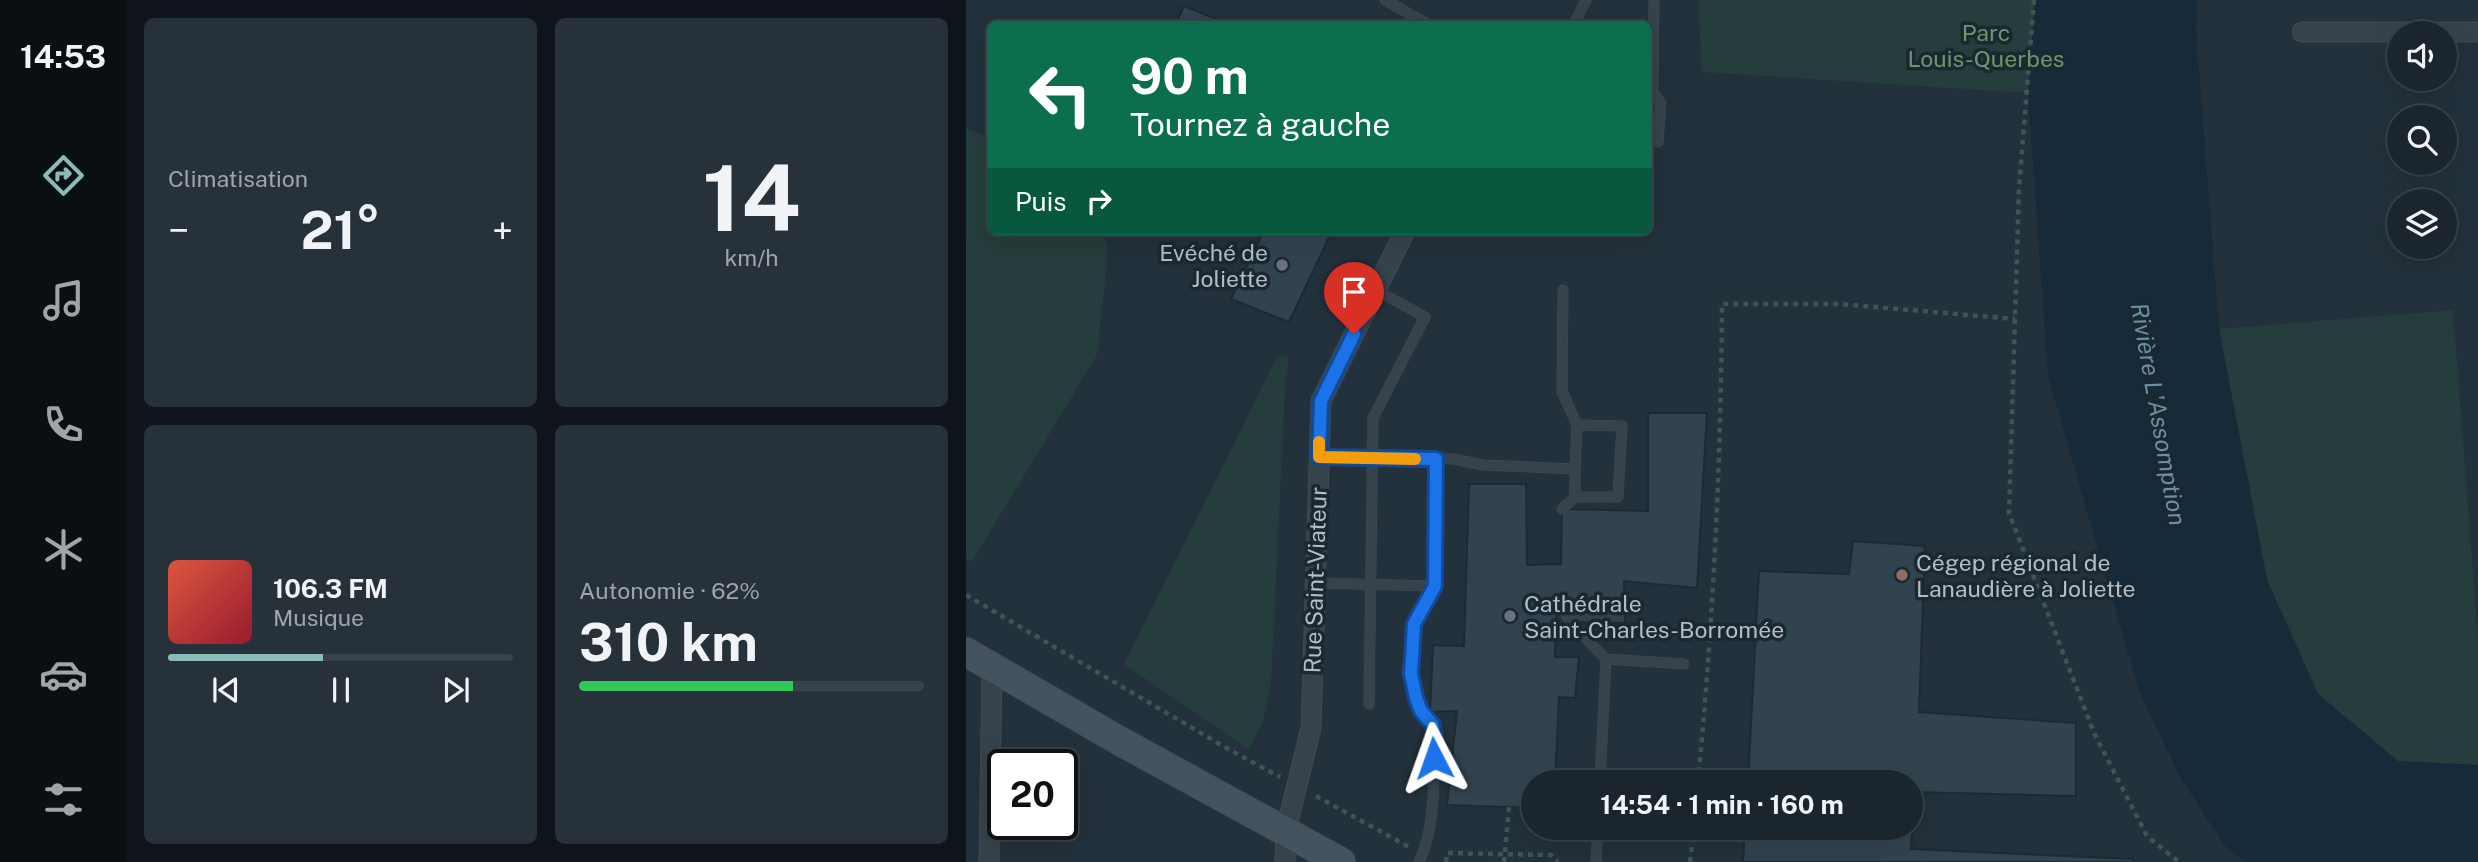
<!DOCTYPE html>
<html lang="fr">
<meta charset="utf-8">
<style>
:root{--surface:#1a252d;--page:#273139;--text:#f1f3f6;--muted:#9fa5aa;--line:#384249;--accent:#8bbbb9}
body{margin:0;font-family:"Public Sans",sans-serif;background:var(--page);color:var(--text);height:100vh;display:flex;flex-direction:column;font-size:26px;white-space:nowrap}
*{box-sizing:border-box;margin:0}
p{font-size:23px;color:var(--muted)}
.icon{flex:none;width:38px;height:38px;fill:none;stroke:currentColor;stroke-width:2;stroke-linecap:round;stroke-linejoin:round}
.map{position:relative;flex:1;overflow:hidden}
.side{display:flex;flex-direction:column;gap:18px;padding:18px;background:#0e1419;width:840px}
.side>*{flex:none}
.banner{position:absolute;left:21px;top:21px;width:665px;height:214px;border-radius:10px;box-shadow:0 7px 28px #0002,0 0 0 2px var(--line);background:#0b6e4f;color:#fff;overflow:hidden}
.tools{position:absolute;left:1421px;top:21px;display:grid;gap:14px}
.tools a{display:grid;place-items:center;width:70px;height:70px;border-radius:50%;background:var(--surface);box-shadow:0 7px 28px #0002,0 0 0 2px var(--line);font-size:35px}
.speed{position:absolute;left:21px;top:749px;display:flex;gap:14px;font-size:35px;font-weight:700;text-align:center}
.speed>*{display:grid;place-content:center;width:91px;height:91px;border-radius:50%;background:var(--surface);box-shadow:0 7px 28px #0002,0 0 0 2px var(--line);line-height:1}
.speed .limit{border:4px solid #111;border-radius:10px;background:#fff;color:#111}
.pin{position:absolute;display:grid;place-items:center;width:60px;height:60px;color:#fff;margin:-72px -30px;border-radius:50% 50% 50% 0;rotate:-45deg;box-shadow:0 0 7px #0007}
.pin .icon{rotate:45deg}
.me{position:absolute;width:77px;margin:-38px;rotate:356deg;stroke-linejoin:round;filter:drop-shadow(0 0 5px #0008)}
.turn{display:flex;align-items:center;gap:24px;height:147px;padding:0 28px;font-size:32px}
.turn .icon{width:91px;height:91px;stroke-width:2.5}
.turn b{display:block;font-size:49px;line-height:60px}
.then{display:flex;align-items:center;height:66px;padding:0 28px;background:#0003;gap:14px;font-size:26px}
.big{font-size:52px;font-weight:700;line-height:1.1}
.side .widget{flex:1;display:flex;flex-direction:column;justify-content:center;gap:10px;min-width:0;padding:0 24px;border-radius:10px;background:var(--page)}
.side .dial{align-items:center;gap:0}
.dial b{font-size:91px;line-height:1}
.song{display:flex;align-items:center;gap:21px}
.cover{width:84px;height:84px;border-radius:10px;background:linear-gradient(135deg,hsl(10 70% 55%),hsl(350 70% 35%))}
.played{height:7px;border-radius:4px;background:linear-gradient(90deg,var(--accent) 45%,var(--line) 45%)}
.keys{display:flex;justify-content:space-around;direction:ltr}
.heat{display:flex;justify-content:space-between;align-items:center;font-size:38px;direction:ltr}
.charge{height:10px;border-radius:5px;background:linear-gradient(90deg,#34c759 62%,var(--line) 0)}
.side .tiles{flex:1;display:grid;gap:18px;grid-template-columns:repeat(2,1fr)}
.trip{position:absolute;left:555px;top:770px;width:402px;height:70px;border-radius:35px;background:var(--surface);box-shadow:0 7px 28px #0002,0 0 0 2px var(--line);font-weight:700;line-height:70px;text-align:center}
main{display:flex;flex:1;min-height:0}
.dock{display:flex;flex-direction:column;width:126px;justify-content:space-around;align-items:center;background:#0a0f12;color:var(--muted)}
.dock .icon{width:49px;height:49px}
.dock .on{color:var(--accent)}
.dock b{font-size:32px;color:var(--text)}
.map>svg:first-child{display:block}
.green{fill:#253d3c}
.water{fill:#162a39}
.building{fill:#324350;stroke:#1e2a33;stroke-width:2}
.lines{fill:none;stroke-linecap:round;stroke-linejoin:round}
.lane-casing{stroke:#404c55;stroke-width:11}
.street-casing{stroke:#404c55;stroke-width:21}
.secondary-casing{stroke:#404c55;stroke-width:30}
.path{stroke:#3e5553;stroke-width:4.5;stroke-dasharray:5 5;stroke-linecap:butt}
.lane{stroke:#37434c;stroke-width:10}
.street{stroke:#37434c;stroke-width:19}
.secondary{stroke:#45535f;stroke-width:28}
.route-casing{stroke:#114b97;stroke-width:18}
.route{stroke:#1a73e8;stroke-width:12}
.slow{stroke:#f59e0b;stroke-width:12}
.worship-dot{fill:#6b7280;stroke:#1c2831;stroke-width:2.5}
.education-dot{fill:#8d6e63;stroke:#1c2831;stroke-width:2.5}
.labels{text-anchor:middle;dominant-baseline:central;stroke-width:7;stroke-linejoin:round;paint-order:stroke}
.park-label{font-size:23px;fill:#6a986d;stroke:#1c2831}
.poi-label{font-size:23px;fill:#b2bec7;stroke:#1c2831;text-anchor:start}
.street-label{font-size:23px;fill:#b2bec7;stroke:#1c2831}
.water-label{font-size:24px;font-style:italic;fill:#6c8ea6;stroke:#1c2831}
</style>
<main>
<nav class="dock">
<b>14:53</b>
<svg class="icon on" aria-label="directions" viewBox="0 0 24 24"><path d="M12 3l9 9-9 9-9-9zM9 14v-3h6M13 9l2 2-2 2"/></svg>
<svg class="icon" aria-label="music" viewBox="0 0 24 24"><path d="M9 18V5l10-2v13"/><circle cx="6" cy="18" r="3"/><circle cx="16" cy="16" r="3"/></svg>
<svg class="icon" aria-label="phone" viewBox="0 0 24 24"><path d="M5 4h4l2 5-3 2q2 4 5 5l2-3 5 2v4C11 20 4 13 5 4z"/></svg>
<svg class="icon" aria-label="climate" viewBox="0 0 24 24"><path d="M12 3v18M4 7l16 10M4 17L20 7"/></svg>
<svg class="icon" aria-label="car" viewBox="0 0 24 24"><path d="M5 17H2v-5l4-1 3-4h7l3 4 3 1v5h-3M9 17h6M6 11h13"/><circle cx="7" cy="17" r="2"/><circle cx="17" cy="17" r="2"/></svg>
<svg class="icon" aria-label="filters" viewBox="0 0 24 24"><path d="M4 7h16M4 17h16"/><circle cx="9" cy="7" r="2"/><circle cx="15" cy="17" r="2"/></svg>
</nav>
<section class="side">
<div class="tiles">
<div class="widget"><p>Climatisation</p>
<div class="heat"><a>−</a><b class="big">21°</b><a>+</a></div>
</div>
<div class="widget dial"><b>14</b><p>km/h</p></div>
<div class="widget">
<div class="song"><i class="cover"></i><div><b>106.3 FM</b><p>Musique</p></div></div>
<div class="played"></div>
<div class="keys"><svg class="icon" aria-label="previous" viewBox="0 0 24 24"><path d="M18 5L8 12l10 7zM5 5v14"/></svg><svg class="icon" aria-label="pause" viewBox="0 0 24 24"><path d="M8 5v14M16 5v14"/></svg><svg class="icon" aria-label="next" viewBox="0 0 24 24"><path d="M6 5l10 7-10 7zM19 5v14"/></svg></div>
</div>
<div class="widget"><p>Autonomie · 62%</p><b class="big">310 km</b><div class="charge"></div></div>
</div>
</section>
<div class="map">
<svg width="1512" height="862" viewBox="0 0 1512 862">
<rect width="100%" height="100%" fill="#23313c"/>
<g class="green">
<polygon points="732,0 1069,0 1062,93 736,72"/>
<polygon points="0,128 24,138 24,231 137,231 142,253 131,355 6,562 0,559"/>
<polygon points="1487,310 1512,639 1512,765 1432,761 1352,694 1301,580 1253,329"/>
<polygon points="312,355 323,358 319,389 305,683 297,721 283,750 158,664"/>
</g>
<polygon class="water" points="1069,0 1232,0 1230,31 1253,329 1301,580 1352,694 1432,761 1512,765 1512,862 1279,862 1259,846 1214,777 1173,691 1082,376 1062,93"/>
<g class="building">
<polygon points="218,6 263,24 210,24"/>
<polygon points="298,231 366,231 323,322 265,299"/>
<polygon points="682,413 741,413 731,588 658,581 659,623 604,622 606,610 590,610 589,657 613,657 609,698 593,697 589,782 567,782 567,808 481,805 491,711 464,712 467,645 498,646 503,484 560,484 561,565 595,564 596,509 682,511"/>
<polygon points="887,541 959,546 953,712 1110,723 1110,796 949,792 945,849 1167,859 1167,862 777,862 779,828 945,828 945,782 782,782 793,571 883,574"/>
</g>
<g class="lines">
<g class="lane-casing">
<g id="lane">
<polyline points="419,0 461,24"/>
<polyline points="608,24 620,0"/>
<polyline points="682,92 687,92 688,0"/>
<polyline points="687,92 695,103 692,142"/>
<polyline points="353,457 487,459 517,465 609,469 611,425 596,391 597,290"/>
<polyline points="609,469 609,497 652,497 656,426 611,425"/>
<polyline points="596,509 609,497"/>
<polyline points="350,583 469,586 470,459"/>
<polyline points="597,609 604,622 640,659"/>
<polyline points="403,704 407,418 459,317 410,290"/>
<polyline points="634,782 640,659 718,664"/>
<path d="M 453,862 C 471,824 467,777 469,736 C 466,721 454,712 449,697 C 444,678 444,644 448,625 C 451,612 463,598 469,586"/>
<polyline points="630,862 632,828"/>
</g>
</g>
<g class="street-casing">
<g id="street">
<polyline points="1336,32 1512,32"/>
<polyline points="23,862 26,667"/>
<polyline points="319,862 320,830 345,728 355,401 439,231"/>
</g>
</g>
<g class="secondary-casing">
<polyline id="secondary" points="0,652 152,740 375,862"/>
</g>
<g class="path">
<polyline points="1068,0 1053,189 1043,513 1128,733 1181,836 1213,862"/>
<polyline points="0,595 262,749 314,777"/>
<path d="M 732,782 C 747,624 755,464 756,304 L 874,304 L 1049,319"/>
<polyline points="350,796 443,847"/>
<polyline points="480,862 481,853 585,855 592,862"/>
<polyline points="538,862 543,807"/>
<polyline points="724,862 728,828"/>
</g>
<use href="#lane" class="lane"/>
<use href="#street" class="street"/>
<use href="#secondary" class="secondary"/>
</g>
<g class="lines">
<g class="route-casing">
<polyline id="route" points="388,334 355,401 353,457 470,459 469,586 448,624 445,674 450,698 455,711 467,725 469,736 468,758"/>
</g>
<use href="#route" class="route"/>
<polyline class="slow" points="353,442 353,457 449,459"/>
</g>
<g class="worship-dot">
<circle cx="316" cy="265" r="7"/>
<circle cx="544" cy="616" r="7"/>
</g>
<circle class="education-dot" cx="936" cy="575" r="7"/>
<g class="labels">
<g class="park-label">
<text x="1020" y="32">Parc<tspan x="1020" dy="26">Louis-Querbes</tspan></text>
</g>
<g class="poi-label">
<text x="302" y="252" text-anchor="end">Evéché de<tspan x="302" dy="26">Joliette</tspan></text>
<text x="950" y="562">Cégep régional de<tspan x="950" dy="26">Lanaudière à Joliette</tspan></text>
<text x="558" y="603">Cathédrale<tspan x="558" dy="26">Saint-Charles-Borromée</tspan></text>
</g>
<g class="street-label">
<text transform="translate(349 580) rotate(-88)">Rue Saint-Viateur</text>
</g>
<g class="water-label">
<text transform="translate(1193 414) rotate(80)">Rivière L'Assomption</text>
</g>
</g>
</svg>
<div class="tools">
<a><svg class="icon" aria-label="sound" viewBox="0 0 24 24"><path d="M4 9h4l5-4v14l-5-4H4zM17 9q2 3 0 6"/></svg></a>
<a><svg class="icon" aria-label="search" viewBox="0 0 24 24"><circle cx="10" cy="10" r="6"/><path d="M15 15l6 6"/></svg></a>
<a><svg class="icon" aria-label="layers" viewBox="0 0 24 24"><path d="M12 4l9 5-9 5-9-5zM3 14l9 5 9-5"/></svg></a>
</div>
<div class="speed"><div class="limit">20</div></div>
<div class="pin" style="left:388px;top:334px;background:#d93025"><svg class="icon" aria-label="arrive" viewBox="0 0 24 24"><path d="M6 21V4h12l-3 4 3 4H6"/></svg></div>
<svg class="me" style="left:468px;top:758px" viewBox="-20 -20 40 40"><path d="M0-17L14 15 0 8-14 15z" fill="#1a73e8" stroke="#fff" stroke-width="4"/></svg>
<div class="trip">14:54 · 1 min · 160 m</div>
<div class="banner">
<div class="turn"><svg class="icon" aria-label="left" viewBox="0 0 24 24"><path d="M17 20v-9H6M10 6l-5 5 5 5"/></svg><div><b>90 m</b>Tournez à gauche</div></div>
<div class="then">Puis<svg class="icon" aria-label="right" viewBox="0 0 24 24"><path d="M7 20v-9h11M14 6l5 5-5 5"/></svg></div>
</div>
</div>
</main>
